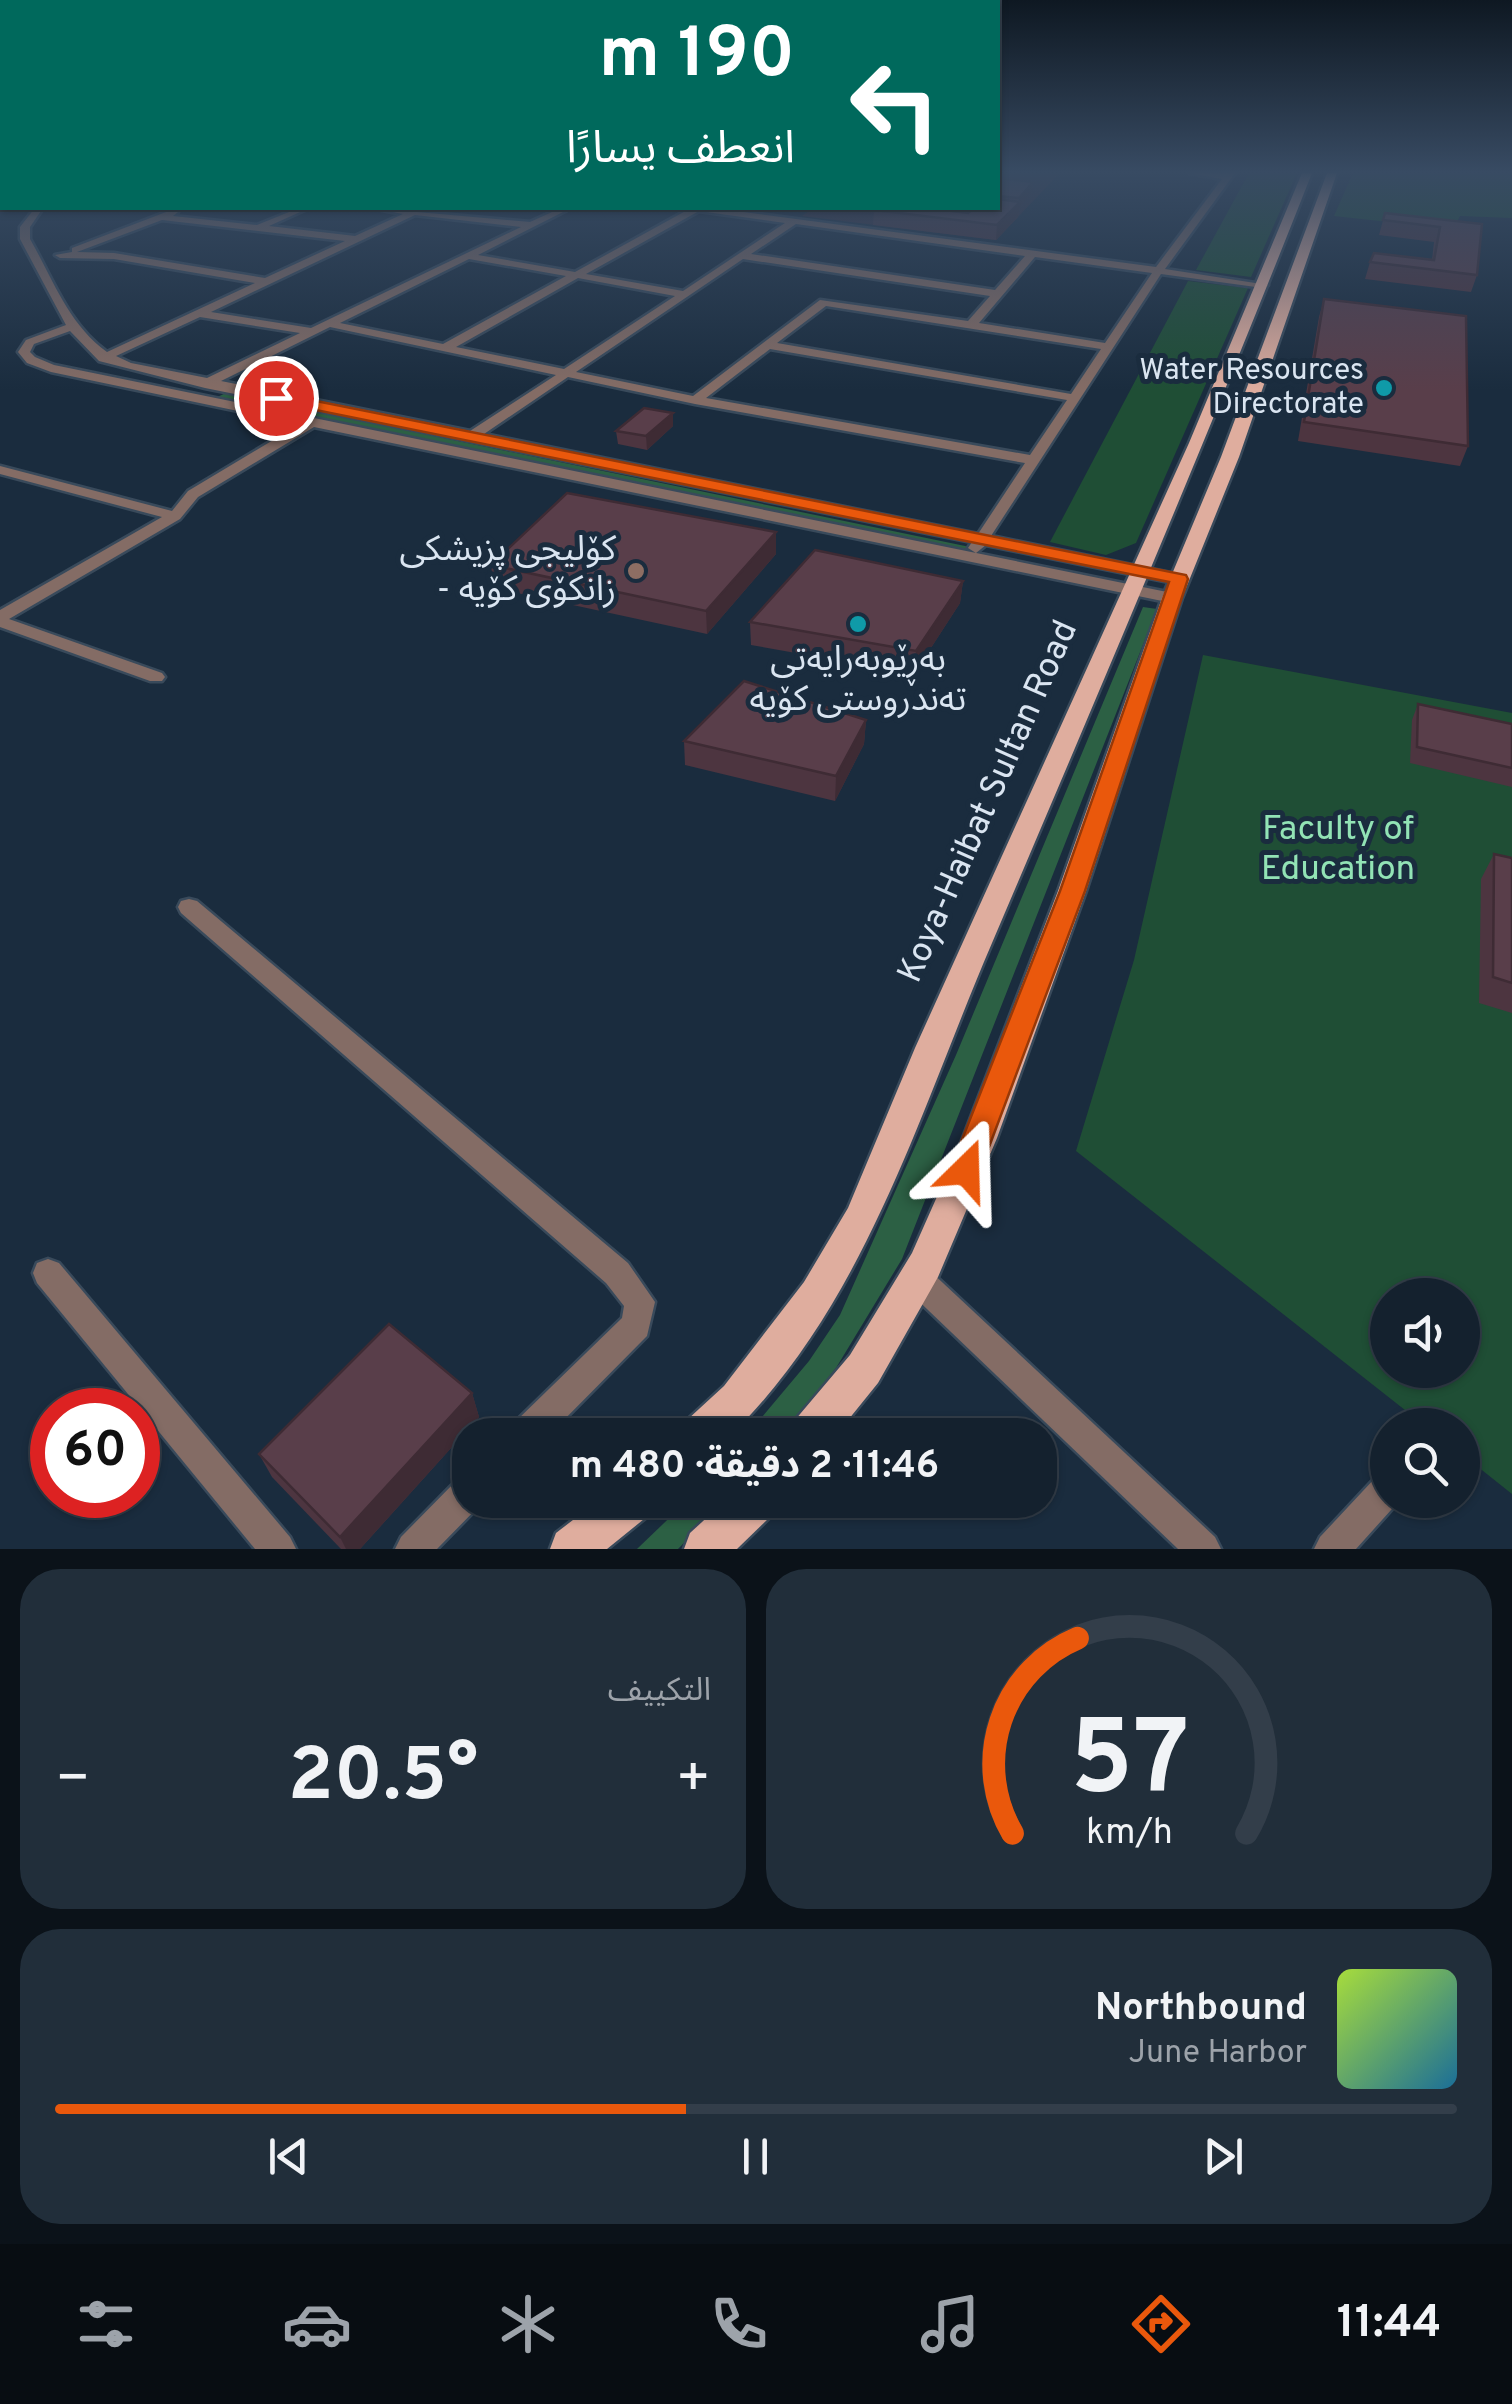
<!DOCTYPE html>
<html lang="ar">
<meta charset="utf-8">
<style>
:root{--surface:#14212e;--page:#212e3a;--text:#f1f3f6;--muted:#9da3aa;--line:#333e4a;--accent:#ea580c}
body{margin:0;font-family:Overpass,"Noto Sans Arabic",sans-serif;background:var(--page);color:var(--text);direction:rtl;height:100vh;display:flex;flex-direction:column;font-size:38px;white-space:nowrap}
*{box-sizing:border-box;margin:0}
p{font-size:32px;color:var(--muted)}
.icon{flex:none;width:55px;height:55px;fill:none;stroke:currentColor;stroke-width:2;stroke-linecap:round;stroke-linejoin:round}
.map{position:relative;height:1549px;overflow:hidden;direction:ltr}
.panel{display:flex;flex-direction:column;gap:20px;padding:20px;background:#0b1219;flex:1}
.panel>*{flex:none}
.hud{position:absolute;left:0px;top:0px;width:1000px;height:210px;box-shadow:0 2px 8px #0004,0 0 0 2px var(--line);direction:rtl;background:#00695c;color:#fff;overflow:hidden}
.buttons{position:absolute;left:1370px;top:1278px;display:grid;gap:20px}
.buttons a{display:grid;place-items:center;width:110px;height:110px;border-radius:50%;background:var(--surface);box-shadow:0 2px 8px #0004,0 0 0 2px var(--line);font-size:50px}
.speed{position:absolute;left:30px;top:1388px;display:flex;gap:20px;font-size:50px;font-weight:700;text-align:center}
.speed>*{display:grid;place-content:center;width:130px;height:130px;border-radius:50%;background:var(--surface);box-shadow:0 2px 8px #0004,0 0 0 2px var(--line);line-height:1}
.speed .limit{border:15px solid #d22;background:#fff;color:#111}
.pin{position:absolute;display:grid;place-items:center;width:85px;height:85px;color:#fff;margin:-42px;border:5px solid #fff;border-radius:50%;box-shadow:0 2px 10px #0007}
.me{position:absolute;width:110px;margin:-55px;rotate:22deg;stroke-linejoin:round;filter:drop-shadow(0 0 8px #0008)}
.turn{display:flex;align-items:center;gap:35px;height:210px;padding:0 40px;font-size:45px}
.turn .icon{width:130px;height:130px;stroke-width:2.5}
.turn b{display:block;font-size:70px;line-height:85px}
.big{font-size:75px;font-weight:700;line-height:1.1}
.panel .tile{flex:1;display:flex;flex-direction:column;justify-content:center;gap:15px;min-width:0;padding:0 35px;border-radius:40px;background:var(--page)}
.panel .dial{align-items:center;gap:0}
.dial svg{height:260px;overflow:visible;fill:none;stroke:var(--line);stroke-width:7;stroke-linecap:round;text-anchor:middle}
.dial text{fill:var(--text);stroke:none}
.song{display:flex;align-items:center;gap:30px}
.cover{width:120px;height:120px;border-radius:15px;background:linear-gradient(135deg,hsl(80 70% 55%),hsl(200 70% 35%))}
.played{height:10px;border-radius:5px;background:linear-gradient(90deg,var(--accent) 45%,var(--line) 45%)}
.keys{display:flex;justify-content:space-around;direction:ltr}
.heat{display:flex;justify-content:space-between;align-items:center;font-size:55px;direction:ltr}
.panel .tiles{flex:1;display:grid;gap:20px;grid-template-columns:1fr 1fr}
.tile:last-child{grid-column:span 2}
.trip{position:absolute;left:452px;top:1418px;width:605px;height:100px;border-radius:40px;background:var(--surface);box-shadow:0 2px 8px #0004,0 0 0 2px var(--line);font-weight:700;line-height:100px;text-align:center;direction:rtl}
.tab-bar{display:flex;height:160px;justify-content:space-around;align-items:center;background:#080d12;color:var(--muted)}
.tab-bar .icon{width:70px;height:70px}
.tab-bar .selected{color:var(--accent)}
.tab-bar b{font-size:45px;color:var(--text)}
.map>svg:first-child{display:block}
.industrial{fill:#3a2d3b}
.green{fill:#1f4e35;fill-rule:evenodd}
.forest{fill:#2c6044}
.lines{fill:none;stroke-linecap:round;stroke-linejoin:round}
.street-casing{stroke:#394a5b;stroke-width:5}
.secondary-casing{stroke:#394a5b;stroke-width:5}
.primary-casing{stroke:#394a5b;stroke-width:5}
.street{fill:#846c65;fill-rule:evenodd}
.secondary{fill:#b79185;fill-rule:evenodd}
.primary{fill:#dfad9e;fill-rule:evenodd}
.wall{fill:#4d3540}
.shaded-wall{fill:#3e2b34}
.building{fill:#593e4a;stroke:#3e2b34;stroke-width:2.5}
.route{fill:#ea580c;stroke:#983908;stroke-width:2.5}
.culture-dot{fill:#0f9aa8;stroke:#1a2c3e;stroke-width:4}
.education-dot{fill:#8d6e63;stroke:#1a2c3e;stroke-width:4}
.labels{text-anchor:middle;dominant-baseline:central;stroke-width:10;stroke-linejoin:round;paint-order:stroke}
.far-poi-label{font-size:30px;fill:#dae5f1;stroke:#1a2c3e;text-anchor:end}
.poi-label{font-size:35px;fill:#dae5f1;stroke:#1a2c3e;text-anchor:end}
.street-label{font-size:35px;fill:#dae5f1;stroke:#1a2c3e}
.park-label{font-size:35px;fill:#92e3b5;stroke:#1a2c3e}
</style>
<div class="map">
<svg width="1512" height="1549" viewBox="0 0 1512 1549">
<rect width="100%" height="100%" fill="#1a2c3e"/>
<polygon class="industrial" points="998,173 1060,173 996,240 802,216 813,208 998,208"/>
<g class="green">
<polygon points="1249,173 1297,173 1251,277 1196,270"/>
<polygon points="1353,173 1512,173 1512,218 1460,216 1453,229 1334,216"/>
<polygon points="1188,281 1248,288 1136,543 1106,555 1050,542"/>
<path d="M 1203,655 L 1512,713 L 1512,1494 L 1463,1455 L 1462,1425 L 1424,1425 L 1076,1151 L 1134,960 ZM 1388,1295 L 1462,1295 L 1462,1370 L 1388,1370 Z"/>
</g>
<g class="forest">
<polygon points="226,393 970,547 965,554 215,398"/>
<polygon points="1143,607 1157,609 902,1259 836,1368 782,1435 747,1435 809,1361 840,1315 956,1055"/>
<polygon points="688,1500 726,1500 678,1549 637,1549"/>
</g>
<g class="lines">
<g class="street-casing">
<g id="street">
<path d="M 1189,173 L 1235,173 L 1165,269 L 1268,285 L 1263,288 L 1161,274 L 991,536 L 1185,576 L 1185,582 L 1179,584 L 986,545 L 976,553 L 968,548 L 972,542 L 205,388 L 99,361 L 70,331 L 34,344 L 30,352 L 35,357 L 54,365 L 1172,593 L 1180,598 L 1178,602 L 1172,603 L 314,427 L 198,497 L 180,519 L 9,619 L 162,673 L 165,677 L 162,681 L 150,681 L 0,627 L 0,610 L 162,517 L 0,474 L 0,466 L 172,511 L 188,491 L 300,424 L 51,372 L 27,363 L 18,352 L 26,340 L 66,325 L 20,239 L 20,227 L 35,208 L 43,208 L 30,227 L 30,239 C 53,279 68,324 107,352 L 255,283 L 114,259 L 60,258 L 55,255 L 72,252 L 72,248 L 174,209 L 178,212 L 173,216 L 257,225 L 299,208 L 309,208 L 269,226 L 355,236 L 403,214 L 372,208 L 530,222 L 561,208 L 571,208 L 478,255 L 575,272 L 691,208 L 714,208 L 1156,267 L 1222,179 ZM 699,211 L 785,223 L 683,291 L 586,274 ZM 415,215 L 521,227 L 311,328 L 211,312 ZM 162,220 L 345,241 L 265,278 L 114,253 L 77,252 ZM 796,224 L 1025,256 L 995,290 L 751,254 ZM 1035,257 L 1152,273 L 1105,343 L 979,323 ZM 469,259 L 566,276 L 443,344 L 340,323 ZM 743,259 L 990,296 L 968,321 L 820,300 L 693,396 L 576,372 ZM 578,278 L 675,296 L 564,369 L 456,347 ZM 826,306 L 1101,349 L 1071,394 L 777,343 ZM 200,317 L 300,333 L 207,378 L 131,363 L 116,356 ZM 330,327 L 556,375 L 470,431 L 221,381 ZM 770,349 L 1067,400 L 1030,455 L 706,398 ZM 568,377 L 695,404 L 1025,463 L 978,534 L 484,434 Z"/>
<polygon points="189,899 197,901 628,1263 655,1302 647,1336 549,1435 510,1435 514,1423 622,1318 624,1306 606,1283 181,913 178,907 181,901"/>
<polygon points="48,1259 59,1263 290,1537 296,1549 255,1549 37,1283 33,1273 37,1263"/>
<polygon points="917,1265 928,1269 1215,1537 1221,1549 1178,1549 906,1289 902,1279 906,1269"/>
<polygon points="1388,1472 1388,1500 1400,1500 1356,1549 1314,1549 1320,1537 1376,1477"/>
<polygon points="470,1474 470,1500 483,1500 482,1503 437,1549 395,1549 401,1537 458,1479"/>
</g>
</g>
<g class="secondary-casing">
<polygon id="secondary" points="0,187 2,188 2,192 0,193"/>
</g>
<g class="primary-casing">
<g id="primary">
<path d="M 1302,173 L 1312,173 C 1210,432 1101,687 992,943 C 919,1113 866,1302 731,1435 L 681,1435 L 687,1420 L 724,1386 L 804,1282 L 848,1208 L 915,1048 L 1189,443 Z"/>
<polygon points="1327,173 1337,173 1239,457 1182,598 1086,891 997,1138 938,1277 878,1383 836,1435 789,1435 795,1420 850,1355 912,1253 963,1138 1058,891 1162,598 1221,457"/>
<polygon points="599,1500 655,1500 649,1515 607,1549 550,1549 556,1533"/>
<polygon points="726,1500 778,1500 772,1515 737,1549 684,1549 690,1533"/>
</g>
</g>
<use href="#street" class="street"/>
<use href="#secondary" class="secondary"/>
<use href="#primary" class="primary"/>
</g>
<g class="wall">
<polygon points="998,178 1033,182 1032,192 1020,206 1018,217 996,240 873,225 874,210 968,213 998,208"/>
<polygon points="1385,213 1482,224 1477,275 1471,292 1365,279 1370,262 1432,260 1434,242 1379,235"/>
<polygon points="1324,299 1468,446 1460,466 1298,441 1319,317"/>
<polygon points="673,413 673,426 647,450 618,444 616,431"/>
<polygon points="776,532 776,554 707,634 494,588 491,565"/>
<polygon points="963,581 960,603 914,674 751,645 750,622"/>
<polygon points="1418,704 1512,724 1512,787 1410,763 1412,720"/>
<polygon points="866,720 864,744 835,801 685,765 684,741"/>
<polygon points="1494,854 1512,858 1512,1013 1479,1003 1481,879"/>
<polygon points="472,1393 479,1417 360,1549 341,1549 272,1477 259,1454"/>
</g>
<g class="shaded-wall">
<polygon points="1033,182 1032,192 1020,206 1018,217 996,240 997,225 1019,203 1019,198"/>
<polygon points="673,413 673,426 647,450 646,436"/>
<polygon points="776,532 776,554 707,634 706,611"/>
<polygon points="963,581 960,603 914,674 916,651"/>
<polygon points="866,720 864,744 835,801 836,776"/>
<polygon points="472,1393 479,1417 360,1549 346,1549 340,1537"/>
</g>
<g class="building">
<polygon points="998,178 1033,182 1019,198 998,196"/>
<polygon points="998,199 1020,202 997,225 874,210 877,208 928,208 968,213 974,208 998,208"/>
<polygon points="1385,213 1482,224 1477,275 1370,262 1374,253 1434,260 1440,227 1383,220"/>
<polygon points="1324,299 1466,316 1468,446 1304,422"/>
<polygon points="644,408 673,413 646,436 616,431"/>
<polygon points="567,493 776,532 706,611 491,565"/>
<polygon points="815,550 963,581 916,651 750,622"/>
<polygon points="744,681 866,720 836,776 684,741"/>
<polygon points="1418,704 1512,724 1512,768 1417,747"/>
<polygon points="1494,854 1512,858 1512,983 1493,977"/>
<polygon points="389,1324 472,1393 340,1537 259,1454"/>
</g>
<linearGradient id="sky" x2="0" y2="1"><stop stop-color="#0e1822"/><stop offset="0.44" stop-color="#384b63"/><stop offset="1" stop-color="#384b63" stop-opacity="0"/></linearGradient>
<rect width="1512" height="390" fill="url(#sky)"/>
<polygon class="route" points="276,393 1186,575 1188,579 1085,891 977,1179 966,1183 955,1179 950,1170 1060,891 1169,582 271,401 269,398"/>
<g class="culture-dot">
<circle cx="1384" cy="388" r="10"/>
<circle cx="858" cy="624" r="10"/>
</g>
<circle class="education-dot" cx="636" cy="571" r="10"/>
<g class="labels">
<g class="far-poi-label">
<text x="1364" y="371">Water Resources<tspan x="1364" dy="34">Directorate</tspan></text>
</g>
<g class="poi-label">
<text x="616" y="551">کۆلیجی پزیشکی<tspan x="616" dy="40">- زانکۆی کۆیە</tspan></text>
<text x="858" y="661" text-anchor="middle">بەڕێوبەرایەتی<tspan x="858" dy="40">تەندروستی کۆیە</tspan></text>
</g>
<g class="street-label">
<text transform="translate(989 802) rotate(-66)">Koya-Haibat Sultan Road</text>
</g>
<g class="park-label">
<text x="1338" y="830">Faculty of<tspan x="1338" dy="40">Education</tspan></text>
</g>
</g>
</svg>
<div class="buttons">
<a><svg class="icon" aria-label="sound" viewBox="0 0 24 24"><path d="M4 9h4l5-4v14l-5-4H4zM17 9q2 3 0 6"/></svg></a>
<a><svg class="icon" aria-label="search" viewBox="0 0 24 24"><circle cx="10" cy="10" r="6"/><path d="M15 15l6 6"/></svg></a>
</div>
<div class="speed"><div class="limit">60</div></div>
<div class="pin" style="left:276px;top:398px;background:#d93025"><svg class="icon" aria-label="arrive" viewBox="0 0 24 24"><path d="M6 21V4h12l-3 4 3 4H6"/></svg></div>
<svg class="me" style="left:966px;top:1170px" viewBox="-20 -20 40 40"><path d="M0-17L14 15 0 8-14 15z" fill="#ea580c" stroke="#fff" stroke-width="4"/></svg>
<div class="trip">11:46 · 2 دقيقة · 480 m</div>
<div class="hud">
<div class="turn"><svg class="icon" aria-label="left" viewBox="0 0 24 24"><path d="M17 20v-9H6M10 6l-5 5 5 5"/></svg><div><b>190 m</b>انعطف يسارًا</div></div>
</div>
</div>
<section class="panel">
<div class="tiles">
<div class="tile dial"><svg viewBox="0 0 100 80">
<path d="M14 69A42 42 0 1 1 86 69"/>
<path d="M14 69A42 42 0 0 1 34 9" stroke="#ea580c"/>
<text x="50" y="56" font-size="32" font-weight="700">57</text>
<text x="50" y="72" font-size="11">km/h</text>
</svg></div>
<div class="tile"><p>التكييف</p>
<div class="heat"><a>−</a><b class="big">20.5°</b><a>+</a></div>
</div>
<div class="tile">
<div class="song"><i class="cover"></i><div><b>Northbound</b><p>June Harbor</p></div></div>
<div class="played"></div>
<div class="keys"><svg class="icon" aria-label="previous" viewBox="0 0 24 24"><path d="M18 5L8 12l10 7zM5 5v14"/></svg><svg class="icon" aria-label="pause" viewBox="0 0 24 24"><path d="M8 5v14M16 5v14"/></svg><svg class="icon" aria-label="next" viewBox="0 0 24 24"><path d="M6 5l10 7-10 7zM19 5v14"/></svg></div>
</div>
</div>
</section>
<nav class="tab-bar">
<b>11:44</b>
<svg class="icon selected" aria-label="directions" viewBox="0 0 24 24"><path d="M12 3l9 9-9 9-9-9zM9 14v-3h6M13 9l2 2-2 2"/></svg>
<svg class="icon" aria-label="music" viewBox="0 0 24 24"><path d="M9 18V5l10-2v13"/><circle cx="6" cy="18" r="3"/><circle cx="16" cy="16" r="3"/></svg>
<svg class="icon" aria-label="phone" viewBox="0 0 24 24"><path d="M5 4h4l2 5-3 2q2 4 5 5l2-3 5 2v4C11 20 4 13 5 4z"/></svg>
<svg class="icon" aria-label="climate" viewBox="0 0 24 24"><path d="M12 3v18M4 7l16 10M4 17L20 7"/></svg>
<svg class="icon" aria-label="car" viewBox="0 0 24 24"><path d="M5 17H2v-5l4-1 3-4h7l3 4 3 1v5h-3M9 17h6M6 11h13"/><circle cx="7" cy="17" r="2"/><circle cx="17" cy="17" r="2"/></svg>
<svg class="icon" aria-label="filters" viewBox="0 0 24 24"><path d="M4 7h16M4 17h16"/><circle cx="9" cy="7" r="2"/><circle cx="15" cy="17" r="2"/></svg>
</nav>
